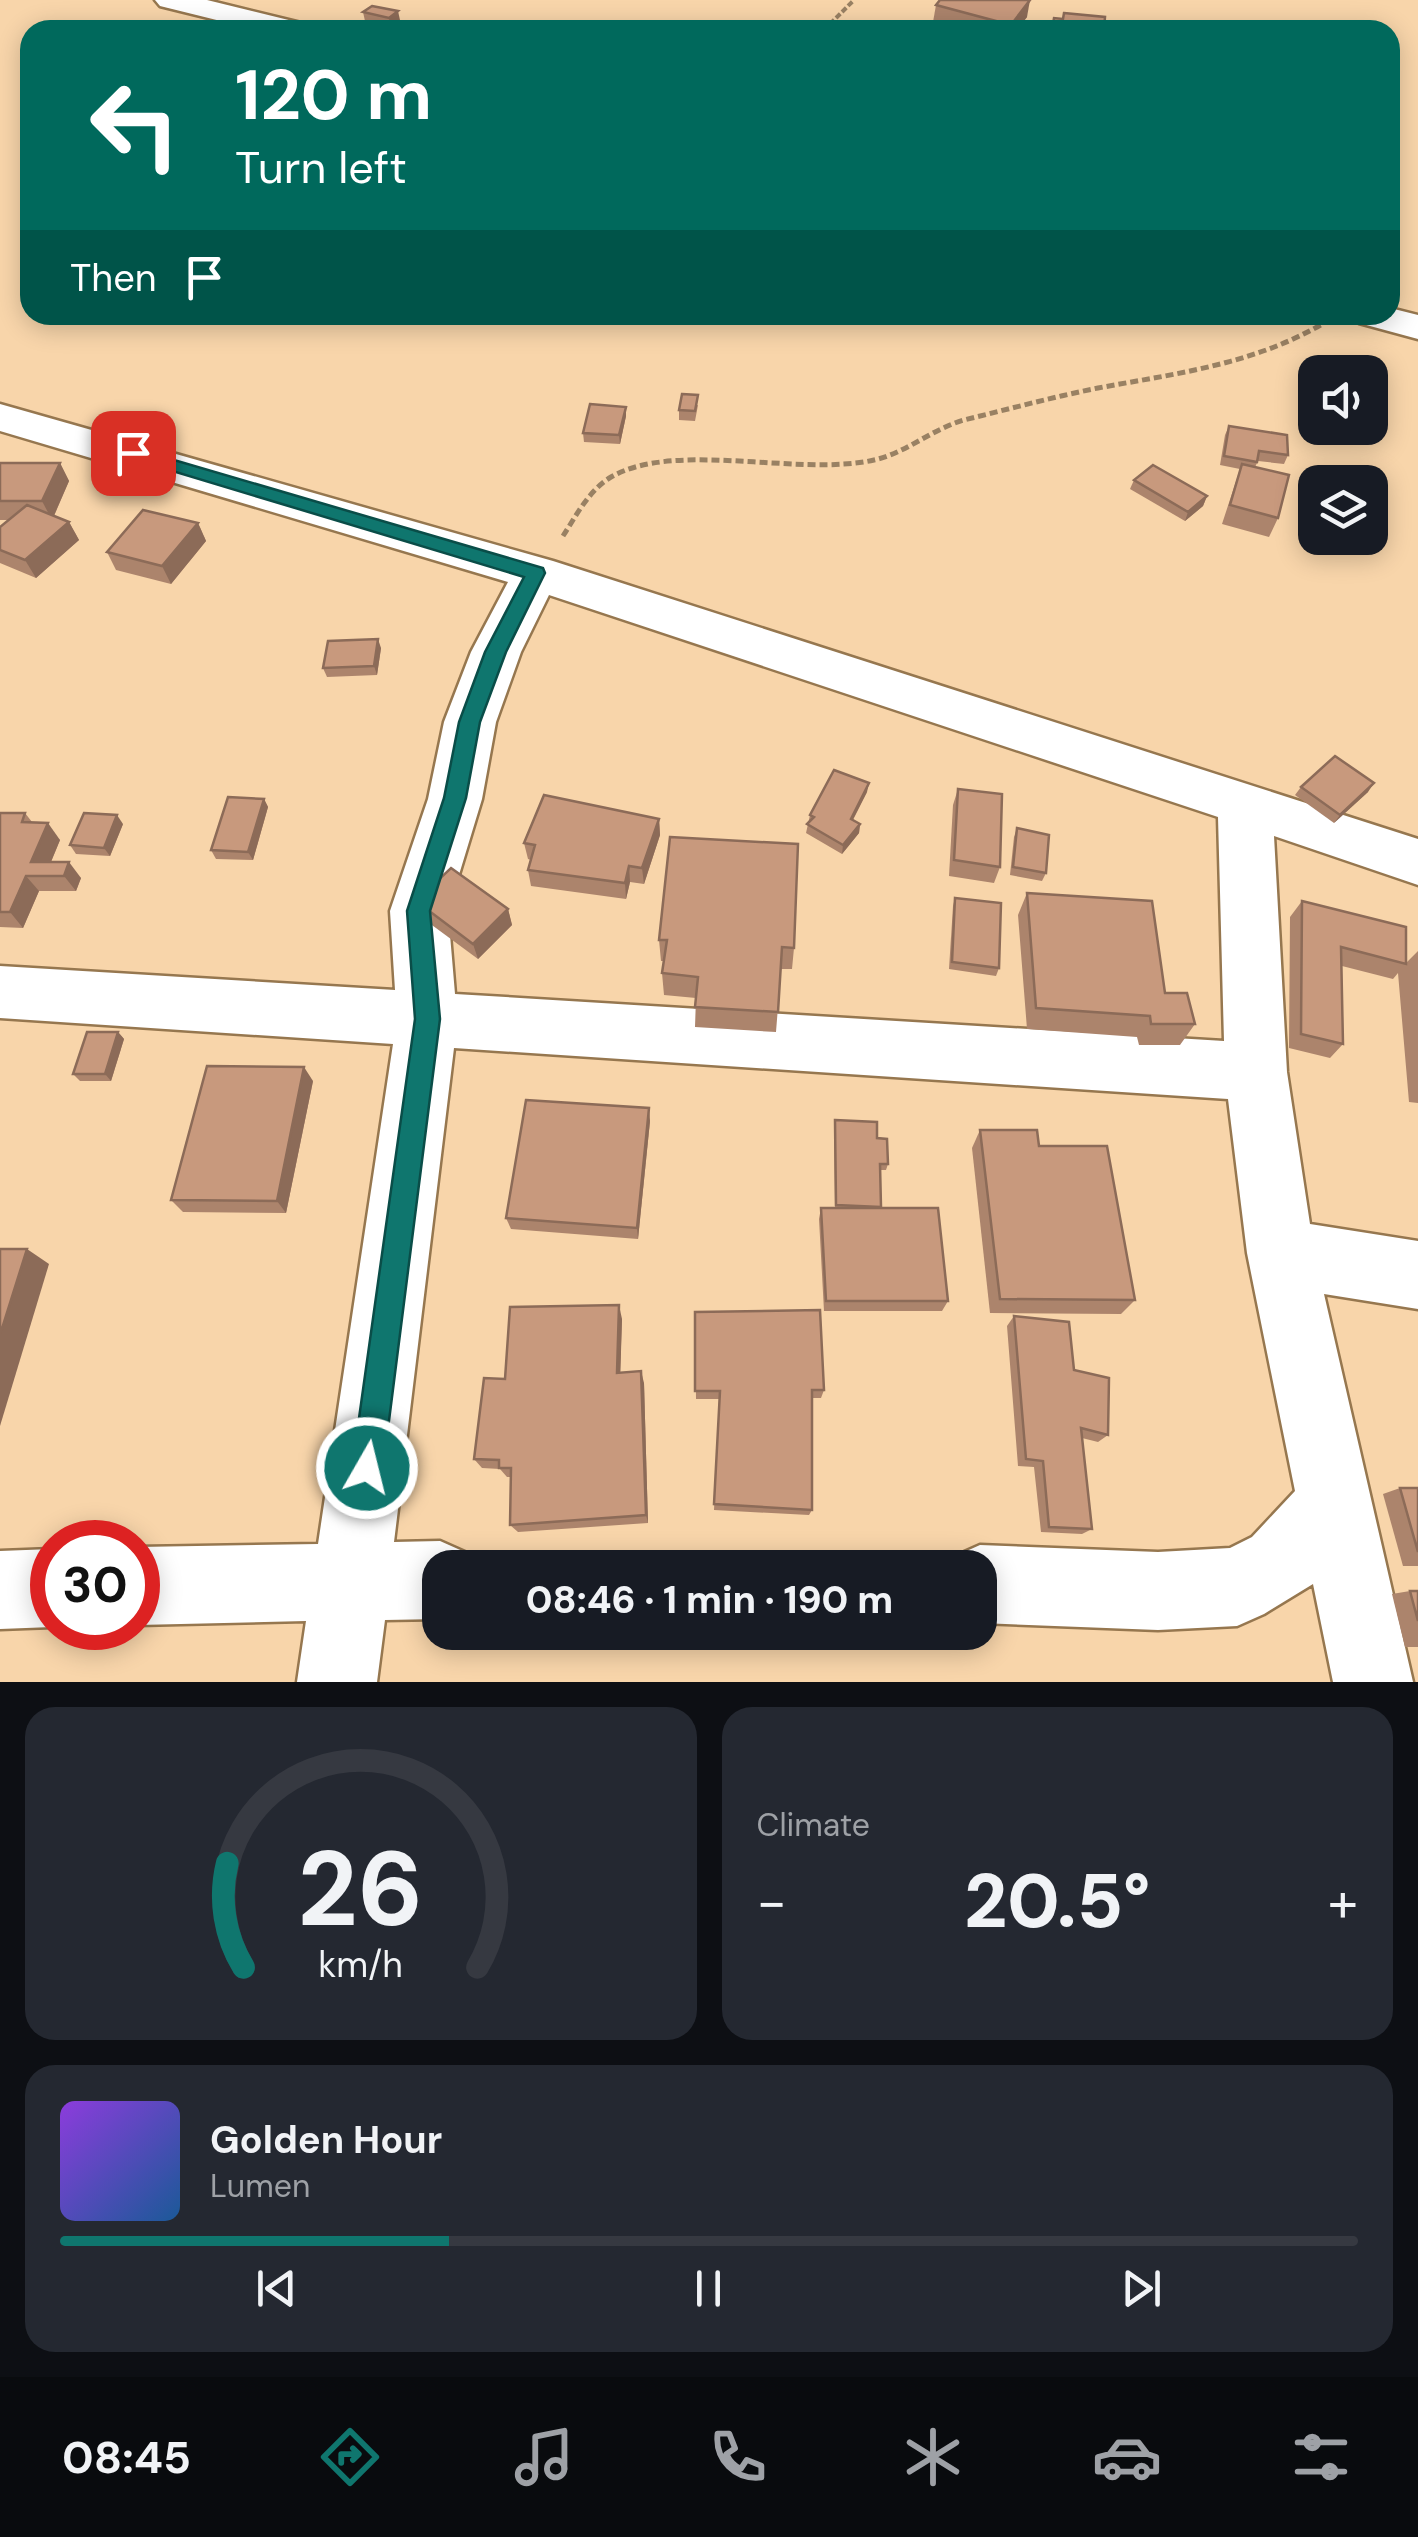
<!DOCTYPE html>
<meta charset="utf-8">
<style>
:root{--surface:#171b24;--page:#242831;--text:#f1f3f6;--muted:#9ea1a6;--line:#363941;--accent:#0f766e}
body{margin:0;font-family:"DM Sans",sans-serif;background:var(--page);color:var(--text);height:100vh;display:flex;flex-direction:column;font-size:38px;white-space:nowrap}
*{box-sizing:border-box;margin:0}
p{font-size:32px;color:var(--muted)}
.icon{flex:none;width:55px;height:55px;fill:none;stroke:currentColor;stroke-width:2;stroke-linecap:round;stroke-linejoin:round}
.map{position:relative;height:1682px;overflow:hidden}
.details{display:flex;flex-direction:column;gap:25px;padding:25px;background:#0d0f14;flex:1}
.details>*{flex:none}
.hud{position:absolute;left:20px;top:20px;width:1380px;height:305px;border-radius:30px;box-shadow:0 5px 25px #0003;background:#00695c;color:#fff;overflow:hidden}
.fabs{position:absolute;left:1298px;top:355px;display:grid;gap:20px}
.fabs a{display:grid;place-items:center;width:90px;height:90px;border-radius:20px;background:var(--surface);box-shadow:0 5px 25px #0003;font-size:50px}
.speed{position:absolute;left:30px;top:1520px;display:flex;gap:20px;font-size:50px;font-weight:700;text-align:center}
.speed>*{display:grid;place-content:center;width:130px;height:130px;border-radius:50%;background:var(--surface);box-shadow:0 5px 25px #0003;line-height:1}
.speed .limit{border:15px solid #d22;background:#fff;color:#111}
.pin{position:absolute;display:grid;place-items:center;width:85px;height:85px;color:#fff;margin:-42px;border-radius:20px;box-shadow:0 5px 15px #0006}
.me{position:absolute;width:110px;margin:-55px;rotate:8deg;stroke-linejoin:round;filter:drop-shadow(0 0 8px #0008)}
.turn{display:flex;align-items:center;gap:35px;height:210px;padding:0 50px;font-size:45px}
.turn .icon{width:130px;height:130px;stroke-width:2.5}
.turn b{display:block;font-size:70px;line-height:85px}
.then{display:flex;align-items:center;height:95px;padding:0 50px;background:#0003;gap:20px;font-size:38px}
.big{font-size:75px;font-weight:800;line-height:1.1}
.details .card{flex:1;display:flex;flex-direction:column;justify-content:center;gap:15px;min-width:0;padding:0 35px;border-radius:30px;background:var(--page)}
.details .dial{align-items:center;gap:0}
.dial svg{height:260px;overflow:visible;fill:none;stroke:var(--line);stroke-width:7;stroke-linecap:round;text-anchor:middle}
.dial text{fill:var(--text);stroke:none}
.song{display:flex;align-items:center;gap:30px}
.cover{width:120px;height:120px;border-radius:15px;background:linear-gradient(135deg,hsl(270 70% 55%),hsl(210 70% 35%))}
.played{height:10px;border-radius:5px;background:linear-gradient(90deg,var(--accent) 30%,var(--line) 30%)}
.keys{display:flex;justify-content:space-around;direction:ltr}
.heat{display:flex;justify-content:space-between;align-items:center;font-size:55px;direction:ltr}
.details .tiles{flex:1;display:grid;gap:25px;grid-template-columns:1fr 1fr}
.card:last-child{grid-column:span 2}
.trip{position:absolute;left:422px;top:1550px;width:575px;height:100px;border-radius:30px;background:var(--surface);box-shadow:0 5px 25px #0003;font-weight:800;line-height:100px;text-align:center}
.menu{display:flex;height:160px;justify-content:space-around;align-items:center;background:#090b0e;color:var(--muted)}
.menu .icon{width:70px;height:70px}
.menu .active{color:var(--accent)}
.menu b{font-size:45px;color:var(--text)}
.map>svg:first-child{display:block}
.lines{fill:none;stroke-linecap:round;stroke-linejoin:round}
.minor-casing{stroke:#96774f;stroke-width:5}
.path-far1{stroke:#998163;stroke-width:4;stroke-dasharray:6 2.5;stroke-linecap:butt}
.path{stroke:#998163;stroke-width:5;stroke-dasharray:8 4;stroke-linecap:butt}
.minor{fill:#fff;fill-rule:evenodd}
.wall{fill:#ac846c}
.shaded-wall{fill:#8c6b58}
.building{fill:#c8997d;stroke:#8c6b58;stroke-width:2.5}
.route{fill:#0f766e;stroke:#0a4d48;stroke-width:2.5}
</style>
<div class="map">
<svg width="1418" height="1682" viewBox="0 0 1418 1682">
<rect width="100%" height="100%" fill="#f8d5aa"/>
<g class="lines">
<g class="minor-casing">
<g id="minor">
<polygon points="155,0 207,0 305,24 309,30 257,30 160,6"/>
<polygon points="1390,308 1418,315 1418,339 1359,323 1354,315 1390,315"/>
<path d="M 0,404 L 553,561 L 1418,839 L 1418,885 L 1274,836 L 1287,1072 L 1310,1224 L 1418,1241 L 1418,1309 L 1324,1294 L 1413,1682 L 1333,1682 L 1313,1584 L 1264,1614 L 1237,1626 L 1158,1630 L 980,1623 L 980,1568 L 948,1568 L 953,1557 L 980,1545 L 1158,1552 L 1230,1548 L 1252,1537 L 1295,1491 L 1247,1253 L 1228,1099 L 454,1048 L 394,1542 L 440,1541 L 467,1553 L 474,1568 L 440,1568 L 440,1619 L 385,1620 L 377,1682 L 297,1682 L 306,1621 L 138,1625 L 138,1547 L 318,1544 L 393,1044 L 0,1018 L 0,966 L 395,990 L 390,911 L 428,799 L 444,722 L 471,652 L 508,582 L 0,431 ZM 549,595 L 1218,817 L 1224,1041 L 455,994 L 448,911 L 482,799 L 496,722 L 521,652 Z"/>
<polygon points="52,1549 52,1627 0,1629 0,1551"/>
</g>
</g>
<polyline class="path-far1" points="824,30 854,0"/>
<path class="path" d="M 563,536 C 576,516 589,490 611,477 C 675,440 799,477 874,460 C 906,453 932,429 964,420 C 1009,409 1053,397 1098,388 C 1179,373 1257,364 1329,320"/>
<use href="#minor" class="minor"/>
</g>
<g class="wall">
<polygon points="936,5 1027,17 1017,30 964,30 933,22"/>
<polygon points="363,12 400,20 390,26 365,21"/>
<polygon points="698,405 695,421 679,420 679,410"/>
<polygon points="626,407 626,416 620,444 584,442 583,433"/>
<polygon points="1229,426 1288,455 1284,464 1258,461 1255,467 1278,518 1269,537 1222,524 1240,469 1220,465 1225,435"/>
<polygon points="0,463 60,463 69,481 54,516 69,522 79,540 36,578 0,563 0,527 9,520 0,520"/>
<polygon points="1134,480 1207,496 1203,506 1185,521 1130,489"/>
<polygon points="198,523 206,541 171,584 116,570 107,552"/>
<polygon points="381,648 377,675 327,677 323,668"/>
<polygon points="1301,787 1368,792 1334,823 1295,795"/>
<polygon points="958,789 1000,867 994,883 949,876 953,805"/>
<polygon points="867,792 853,820 860,824 859,833 842,854 806,833 810,815"/>
<polygon points="264,799 268,807 253,860 216,859 211,850"/>
<polygon points="0,813 25,813 32,822 60,840 51,862 81,878 76,891 39,891 23,928 0,927"/>
<polygon points="659,819 660,835 644,884 630,882 626,899 531,886 528,870 531,860 528,859 524,843"/>
<polygon points="123,824 110,856 76,854 70,845"/>
<polygon points="1017,828 1046,873 1042,881 1010,875 1014,837"/>
<polygon points="1027,893 1195,1024 1180,1045 1139,1045 1137,1037 1027,1029 1018,915"/>
<polygon points="955,898 999,968 996,976 949,969 953,906"/>
<polygon points="416,901 508,909 512,925 478,959 421,917"/>
<polygon points="1302,901 1406,963 1418,951 1418,1103 1409,1102 1398,973 1393,979 1342,966 1343,1044 1330,1058 1289,1048 1290,917"/>
<polygon points="659,940 794,948 792,969 781,969 776,1032 695,1027 696,998 664,995 662,973 664,961 661,961"/>
<polygon points="118,1032 124,1039 111,1081 80,1081 73,1074"/>
<polygon points="313,1081 286,1213 183,1212 171,1200"/>
<polygon points="835,1120 877,1138 888,1164 886,1170 880,1170 881,1208 948,1301 942,1311 824,1311 819,1219 821,1208 835,1208 834,1127"/>
<polygon points="650,1121 638,1239 511,1229 506,1218"/>
<polygon points="980,1130 1135,1300 1121,1314 990,1313 972,1148"/>
<polygon points="695,1312 824,1390 821,1398 812,1398 812,1510 809,1515 714,1510 719,1399 696,1399"/>
<polygon points="1014,1316 1108,1435 1098,1442 1082,1438 1092,1529 1082,1534 1041,1532 1034,1467 1018,1466 1007,1326"/>
<polygon points="622,1319 620,1373 644,1383 648,1523 518,1532 510,1525 511,1477 507,1477 500,1469 482,1468 474,1459 505,1379"/>
<polygon points="1400,1488 1418,1488 1418,1566 1403,1566 1383,1494"/>
<polygon points="1410,1591 1418,1591 1418,1647 1405,1647 1392,1594"/>
</g>
<g class="shaded-wall">
<polygon points="1030,0 1027,17 1017,30 1010,30 1011,25"/>
<polygon points="398,11 400,20 390,26 389,18"/>
<polygon points="626,407 626,416 620,444 619,435"/>
<polygon points="60,463 69,481 52,520 42,501"/>
<polygon points="1207,496 1203,506 1185,521 1188,512"/>
<polygon points="69,522 79,540 36,578 25,560"/>
<polygon points="198,523 206,541 171,584 162,566"/>
<polygon points="378,639 381,648 377,675 374,666"/>
<polygon points="869,783 867,792 849,827 851,819"/>
<polygon points="1374,783 1368,792 1334,823 1340,815"/>
<polygon points="264,799 268,807 253,860 248,852"/>
<polygon points="117,815 123,824 110,856 104,848"/>
<polygon points="659,819 660,835 644,884 642,868"/>
<polygon points="48,823 60,840 45,876 31,862"/>
<polygon points="860,824 859,833 842,854 843,845"/>
<polygon points="69,862 81,878 76,891 64,876"/>
<polygon points="629,866 630,882 626,899 625,883"/>
<polygon points="26,876 39,891 23,928 10,912"/>
<polygon points="508,909 512,925 478,959 473,944"/>
<polygon points="118,1032 124,1039 111,1081 105,1074"/>
<polygon points="304,1067 313,1081 286,1213 277,1201"/>
<polygon points="649,1108 650,1121 638,1239 637,1228"/>
<polygon points="27,1249 49,1264 0,1426 0,1335"/>
<polygon points="619,1305 622,1319 620,1385 617,1373"/>
<polygon points="641,1371 644,1383 648,1523 646,1515"/>
</g>
<g class="building">
<polygon points="940,0 1030,0 1011,25 936,5"/>
<polygon points="372,6 398,11 389,18 363,12"/>
<polygon points="1064,13 1105,17 1104,30 1052,30 1054,18 1063,19"/>
<polygon points="682,394 698,395 695,411 679,410"/>
<polygon points="590,404 626,407 619,435 583,433"/>
<polygon points="1229,426 1287,435 1288,455 1259,451 1257,462 1224,456"/>
<polygon points="0,463 60,463 42,501 0,501"/>
<polygon points="1242,464 1289,475 1278,518 1230,505"/>
<polygon points="1153,465 1207,496 1188,512 1134,480"/>
<polygon points="27,505 69,522 25,560 0,550 0,527"/>
<polygon points="143,510 198,523 162,566 107,552"/>
<polygon points="378,639 374,666 323,668 328,641"/>
<polygon points="1335,756 1374,783 1340,815 1301,787"/>
<polygon points="834,770 869,783 851,819 860,824 843,845 807,824 814,817 810,815"/>
<polygon points="958,789 1002,794 1000,867 954,860"/>
<polygon points="544,795 659,819 642,868 629,866 625,883 528,870 535,845 524,843"/>
<polygon points="228,797 264,799 248,852 211,850"/>
<polygon points="0,813 25,813 22,822 48,823 31,862 69,862 64,876 26,876 10,912 0,912"/>
<polygon points="84,813 117,815 104,848 70,845"/>
<polygon points="1017,828 1049,835 1046,873 1013,867"/>
<polygon points="670,837 798,844 794,948 782,947 778,1012 695,1007 698,977 662,973 667,940 659,940"/>
<polygon points="451,868 508,909 473,944 416,901"/>
<polygon points="1027,893 1152,901 1165,993 1187,993 1195,1024 1151,1024 1150,1016 1036,1008"/>
<polygon points="955,898 1001,903 999,968 952,962"/>
<polygon points="1302,901 1406,927 1406,964 1341,947 1343,1044 1301,1034"/>
<polygon points="87,1032 118,1032 105,1074 73,1074"/>
<polygon points="207,1066 304,1067 277,1201 171,1200"/>
<polygon points="526,1100 649,1108 637,1228 506,1218"/>
<polygon points="835,1120 877,1122 877,1138 887,1139 888,1164 880,1164 881,1207 836,1205"/>
<polygon points="980,1130 1037,1130 1039,1146 1107,1146 1135,1300 1000,1299"/>
<polygon points="821,1208 938,1208 948,1301 826,1301"/>
<polygon points="0,1249 27,1249 0,1335"/>
<polygon points="619,1305 617,1373 641,1371 646,1515 510,1525 511,1468 499,1468 499,1460 474,1459 484,1378 505,1379 510,1307"/>
<polygon points="820,1310 824,1390 812,1390 812,1510 714,1504 720,1391 695,1391 695,1312"/>
<polygon points="1014,1316 1069,1322 1074,1370 1109,1378 1108,1435 1081,1428 1092,1529 1049,1527 1043,1461 1026,1459"/>
<polygon points="1400,1488 1418,1488 1418,1552"/>
<polygon points="1410,1591 1418,1591 1418,1621"/>
</g>
<polygon class="route" points="133,448 543,568 545,573 506,652 480,722 466,798 430,911 440,1019 383,1468 378,1479 367,1483 356,1479 352,1468 415,1019 407,911 444,798 459,722 485,652 524,577 126,457 124,453"/>
</svg>
<div class="fabs">
<a><svg class="icon" aria-label="sound" viewBox="0 0 24 24"><path d="M4 9h4l5-4v14l-5-4H4zM17 9q2 3 0 6"/></svg></a>
<a><svg class="icon" aria-label="layers" viewBox="0 0 24 24"><path d="M12 4l9 5-9 5-9-5zM3 14l9 5 9-5"/></svg></a>
</div>
<div class="speed"><div class="limit">30</div></div>
<div class="pin" style="left:133px;top:453px;background:#d93025"><svg class="icon" aria-label="arrive" viewBox="0 0 24 24"><path d="M6 21V4h12l-3 4 3 4H6"/></svg></div>
<svg class="me" style="left:367px;top:1468px" viewBox="-20 -20 40 40"><circle r="17" fill="#0f766e" stroke="#fff" stroke-width="3"/><path d="M0-11L8 9 0 5-8 9z" fill="#fff"/></svg>
<div class="trip">08:46 · 1 min · 190 m</div>
<div class="hud">
<div class="turn"><svg class="icon" aria-label="left" viewBox="0 0 24 24"><path d="M17 20v-9H6M10 6l-5 5 5 5"/></svg><div><b>120 m</b>Turn left</div></div>
<div class="then">Then<svg class="icon" aria-label="arrive" viewBox="0 0 24 24"><path d="M6 21V4h12l-3 4 3 4H6"/></svg></div>
</div>
</div>
<section class="details">
<div class="tiles">
<div class="card dial"><svg viewBox="0 0 100 80">
<path d="M14 69A42 42 0 1 1 86 69"/>
<path d="M14 69A42 42 0 0 1 9 37" stroke="#0f766e"/>
<text x="50" y="56" font-size="32" font-weight="700">26</text>
<text x="50" y="72" font-size="11">km/h</text>
</svg></div>
<div class="card"><p>Climate</p>
<div class="heat"><a>−</a><b class="big">20.5°</b><a>+</a></div>
</div>
<div class="card">
<div class="song"><i class="cover"></i><div><b>Golden Hour</b><p>Lumen</p></div></div>
<div class="played"></div>
<div class="keys"><svg class="icon" aria-label="previous" viewBox="0 0 24 24"><path d="M18 5L8 12l10 7zM5 5v14"/></svg><svg class="icon" aria-label="pause" viewBox="0 0 24 24"><path d="M8 5v14M16 5v14"/></svg><svg class="icon" aria-label="next" viewBox="0 0 24 24"><path d="M6 5l10 7-10 7zM19 5v14"/></svg></div>
</div>
</div>
</section>
<nav class="menu">
<b>08:45</b>
<svg class="icon active" aria-label="directions" viewBox="0 0 24 24"><path d="M12 3l9 9-9 9-9-9zM9 14v-3h6M13 9l2 2-2 2"/></svg>
<svg class="icon" aria-label="music" viewBox="0 0 24 24"><path d="M9 18V5l10-2v13"/><circle cx="6" cy="18" r="3"/><circle cx="16" cy="16" r="3"/></svg>
<svg class="icon" aria-label="phone" viewBox="0 0 24 24"><path d="M5 4h4l2 5-3 2q2 4 5 5l2-3 5 2v4C11 20 4 13 5 4z"/></svg>
<svg class="icon" aria-label="climate" viewBox="0 0 24 24"><path d="M12 3v18M4 7l16 10M4 17L20 7"/></svg>
<svg class="icon" aria-label="car" viewBox="0 0 24 24"><path d="M5 17H2v-5l4-1 3-4h7l3 4 3 1v5h-3M9 17h6M6 11h13"/><circle cx="7" cy="17" r="2"/><circle cx="17" cy="17" r="2"/></svg>
<svg class="icon" aria-label="filters" viewBox="0 0 24 24"><path d="M4 7h16M4 17h16"/><circle cx="9" cy="7" r="2"/><circle cx="15" cy="17" r="2"/></svg>
</nav>
